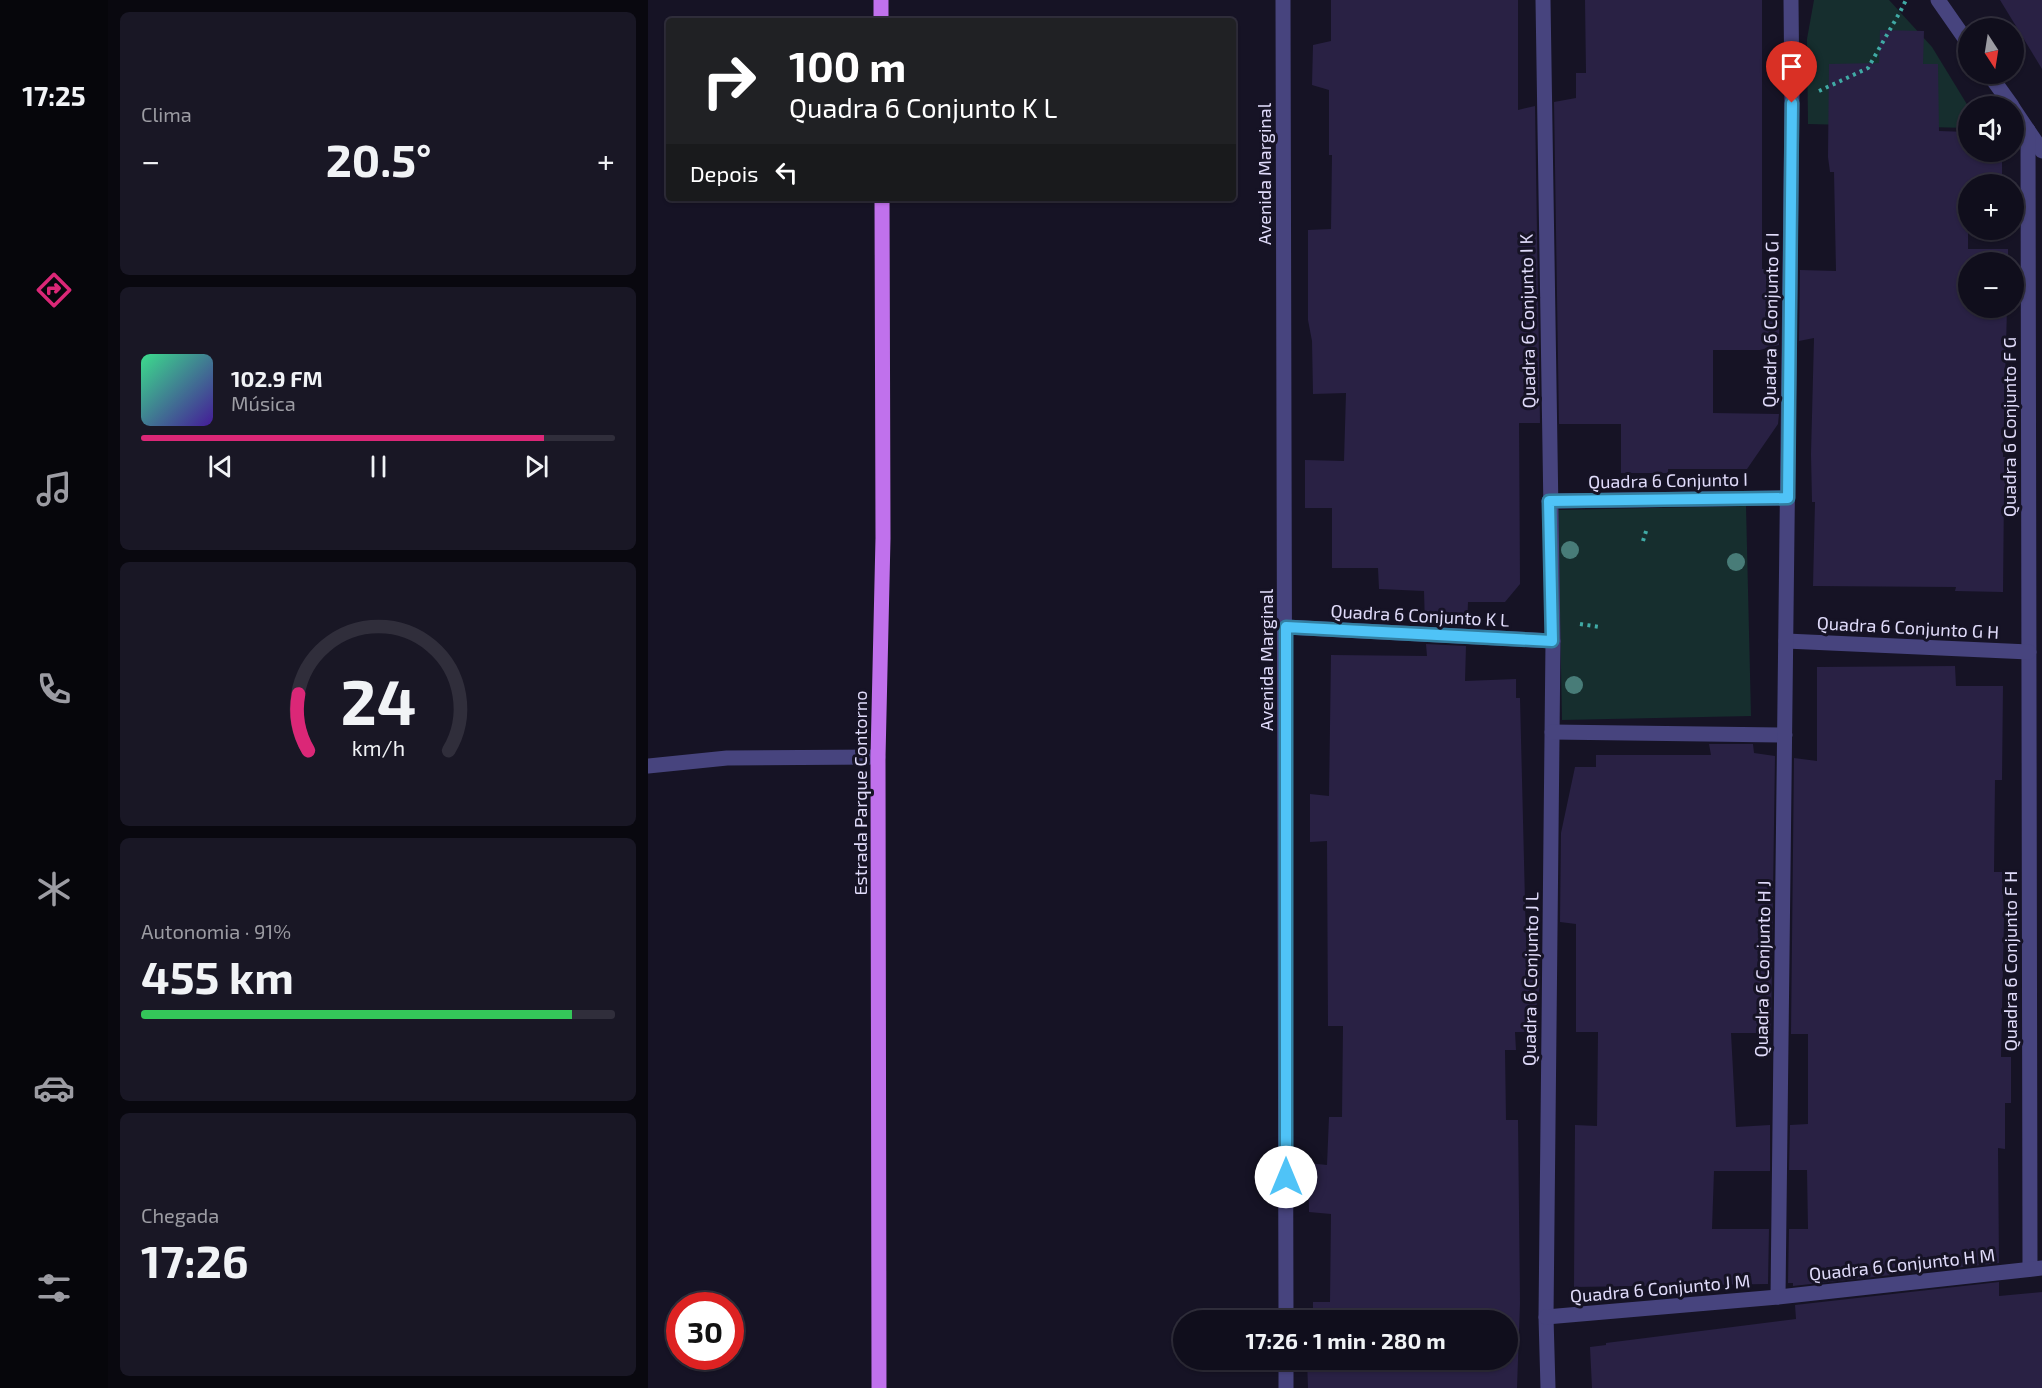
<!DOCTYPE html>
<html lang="pt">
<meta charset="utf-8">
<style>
:root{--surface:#100e1c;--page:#191725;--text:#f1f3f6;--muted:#9c9ca3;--line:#302e3b;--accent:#db2777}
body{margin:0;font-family:"Exo 2",sans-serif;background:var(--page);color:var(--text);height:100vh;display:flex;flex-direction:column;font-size:22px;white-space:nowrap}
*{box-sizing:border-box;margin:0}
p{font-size:20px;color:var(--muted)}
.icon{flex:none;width:33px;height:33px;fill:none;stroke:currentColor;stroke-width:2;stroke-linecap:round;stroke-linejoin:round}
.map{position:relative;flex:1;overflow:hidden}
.details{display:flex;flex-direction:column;gap:12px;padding:12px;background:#09080f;width:540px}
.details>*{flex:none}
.guide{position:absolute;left:18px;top:18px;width:570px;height:183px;border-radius:6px;box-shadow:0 2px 4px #0004,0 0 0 2px var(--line);background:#202124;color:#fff;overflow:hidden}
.needle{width:39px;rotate:168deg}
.fabs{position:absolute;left:1310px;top:18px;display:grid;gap:12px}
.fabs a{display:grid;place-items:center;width:66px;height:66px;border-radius:50%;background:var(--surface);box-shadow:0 2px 4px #0004,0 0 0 2px var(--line);font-size:30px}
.speed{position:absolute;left:18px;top:1292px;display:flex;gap:12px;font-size:30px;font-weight:700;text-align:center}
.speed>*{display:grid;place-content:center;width:78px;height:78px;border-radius:50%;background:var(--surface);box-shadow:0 2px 4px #0004,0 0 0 2px var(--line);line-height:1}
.speed .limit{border:9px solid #d22;background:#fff;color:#111}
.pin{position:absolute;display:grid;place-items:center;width:51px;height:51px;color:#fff;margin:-62px -26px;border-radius:50% 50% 50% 0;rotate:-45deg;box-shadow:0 0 6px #0007}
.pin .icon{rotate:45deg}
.me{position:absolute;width:66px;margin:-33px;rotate:0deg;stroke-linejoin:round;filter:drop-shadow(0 0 4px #0008)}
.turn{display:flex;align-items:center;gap:21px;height:126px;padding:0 24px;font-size:27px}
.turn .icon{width:78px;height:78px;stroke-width:2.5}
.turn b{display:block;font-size:42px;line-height:51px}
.then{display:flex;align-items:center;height:57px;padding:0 24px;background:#0003;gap:12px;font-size:22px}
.big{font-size:45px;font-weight:700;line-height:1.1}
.details .widget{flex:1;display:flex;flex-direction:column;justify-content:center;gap:9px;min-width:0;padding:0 21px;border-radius:9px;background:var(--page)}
.details .dial{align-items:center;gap:0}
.dial svg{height:156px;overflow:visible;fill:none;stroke:var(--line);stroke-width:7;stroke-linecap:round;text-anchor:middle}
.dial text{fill:var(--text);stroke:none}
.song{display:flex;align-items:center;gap:18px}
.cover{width:72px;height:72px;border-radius:9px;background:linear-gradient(135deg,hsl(150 70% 55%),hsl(260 70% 35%))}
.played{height:6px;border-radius:3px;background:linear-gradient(90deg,var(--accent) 85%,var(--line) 85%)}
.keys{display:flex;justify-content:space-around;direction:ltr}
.heat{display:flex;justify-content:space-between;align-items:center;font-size:33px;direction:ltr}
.charge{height:9px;border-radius:4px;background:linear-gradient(90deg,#34c759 91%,var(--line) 0)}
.trip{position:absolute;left:525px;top:1310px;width:345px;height:60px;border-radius:30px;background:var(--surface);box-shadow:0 2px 4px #0004,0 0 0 2px var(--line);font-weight:700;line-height:60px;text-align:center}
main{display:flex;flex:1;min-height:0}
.menu{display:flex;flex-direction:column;width:108px;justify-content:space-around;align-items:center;background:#06060b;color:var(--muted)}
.menu .icon{width:42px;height:42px}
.menu .on{color:var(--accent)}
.menu b{font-size:27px;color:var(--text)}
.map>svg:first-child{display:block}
.green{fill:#162e2e}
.building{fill:#292144}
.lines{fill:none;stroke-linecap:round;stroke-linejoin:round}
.path{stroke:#40aaa5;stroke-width:4;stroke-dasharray:3 4.5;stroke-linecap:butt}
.service{stroke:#47447e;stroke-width:15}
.minor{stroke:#47447e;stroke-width:15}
.primary{stroke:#c071ec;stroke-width:15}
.tree{fill:#487c78}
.route-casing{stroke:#337fa1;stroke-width:15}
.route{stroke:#4fc3f7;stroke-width:10}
.labels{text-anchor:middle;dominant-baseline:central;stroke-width:6;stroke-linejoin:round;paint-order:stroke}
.street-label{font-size:18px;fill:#e0dbfa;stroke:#161325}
</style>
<main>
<nav class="menu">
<b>17:25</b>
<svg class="icon on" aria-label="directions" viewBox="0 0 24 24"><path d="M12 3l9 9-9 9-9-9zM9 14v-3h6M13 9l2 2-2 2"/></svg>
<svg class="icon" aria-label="music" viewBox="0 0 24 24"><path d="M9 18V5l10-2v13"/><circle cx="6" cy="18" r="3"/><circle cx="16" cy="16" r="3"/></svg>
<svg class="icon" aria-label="phone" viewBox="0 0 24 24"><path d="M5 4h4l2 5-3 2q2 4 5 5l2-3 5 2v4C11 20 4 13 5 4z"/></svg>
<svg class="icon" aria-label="climate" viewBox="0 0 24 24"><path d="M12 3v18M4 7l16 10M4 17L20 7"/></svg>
<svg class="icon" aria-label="car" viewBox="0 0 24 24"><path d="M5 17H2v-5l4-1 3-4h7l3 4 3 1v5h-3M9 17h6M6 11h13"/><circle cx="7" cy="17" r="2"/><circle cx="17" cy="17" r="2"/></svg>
<svg class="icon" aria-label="filters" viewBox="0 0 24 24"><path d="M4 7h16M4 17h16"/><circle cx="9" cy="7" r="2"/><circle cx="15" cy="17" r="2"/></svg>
</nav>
<section class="details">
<div class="widget"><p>Clima</p>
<div class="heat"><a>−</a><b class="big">20.5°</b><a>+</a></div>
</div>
<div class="widget">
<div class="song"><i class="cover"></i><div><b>102.9 FM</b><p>Música</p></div></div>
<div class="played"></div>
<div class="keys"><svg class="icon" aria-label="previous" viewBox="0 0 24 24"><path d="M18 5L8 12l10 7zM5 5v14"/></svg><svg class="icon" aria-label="pause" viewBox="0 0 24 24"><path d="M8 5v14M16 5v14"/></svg><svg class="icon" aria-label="next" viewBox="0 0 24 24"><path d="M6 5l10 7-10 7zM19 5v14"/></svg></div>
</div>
<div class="widget dial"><svg viewBox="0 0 100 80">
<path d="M14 69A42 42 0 1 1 86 69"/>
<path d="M14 69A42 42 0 0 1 9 40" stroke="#db2777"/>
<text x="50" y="56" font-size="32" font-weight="700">24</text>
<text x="50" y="72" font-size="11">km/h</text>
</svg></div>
<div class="widget"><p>Autonomia · 91%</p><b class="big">455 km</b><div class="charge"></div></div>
<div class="widget"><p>Chegada</p><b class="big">17:26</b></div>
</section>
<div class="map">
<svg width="1394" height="1388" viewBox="0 0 1394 1388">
<rect width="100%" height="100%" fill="#161325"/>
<g class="green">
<polygon points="1166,0 1241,0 1284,47 1320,106 1320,128 1160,124 1159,39"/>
<polygon points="1098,506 1103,716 914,720 910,510"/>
</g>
<g class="building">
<polygon points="683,0 870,0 870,110 887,106 892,423 871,423 872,584 857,602 820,602 819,627 777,625 776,591 731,589 730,568 684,568 684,508 657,508 657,460 696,461 698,393 665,394 664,341 660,320 660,230 683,229 684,155 681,155 681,90 664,85 665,45 683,41"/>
<polygon points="937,0 1114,0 1114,269 1132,269 1131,345 1112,350 1065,350 1065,413 1131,414 1130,424 1099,469 1020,469 1020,473 973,473 973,424 911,424 906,102 928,98 928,73 938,73"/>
<polygon points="1352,0 1394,0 1394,69"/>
<polygon points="1232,30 1276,31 1275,64 1290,64 1291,131 1320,132 1320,152 1354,152 1354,184 1320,184 1320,249 1360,249 1360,262 1320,262 1320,308 1359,308 1355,457 1363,457 1363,492 1356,492 1355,592 1307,591 1308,587 1165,586 1167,502 1164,502 1163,454 1166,338 1151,341 1152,270 1188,271 1186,172 1182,172 1180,157 1181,64 1231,63"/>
<polygon points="778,644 818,646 817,681 868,679 868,698 872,698 878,942 892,943 892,984 884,1032 867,1032 868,1050 857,1050 858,1120 870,1120 872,1303 869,1388 660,1388 659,1359 860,1359 860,1320 665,1320 665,1302 682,1302 683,1214 661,1212 660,1163 679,1165 681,1117 694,1117 695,1026 680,1026 679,841 662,842 662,794 681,796 683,655 779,656"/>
<polygon points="1307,666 1308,686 1355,686 1354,780 1347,780 1346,872 1354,872 1356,918 1353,1057 1363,1057 1363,1103 1357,1103 1357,1149 1350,1148 1351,1263 1145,1286 1145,1283 1140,1283 1141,1229 1160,1229 1159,1170 1141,1170 1142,1125 1160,1124 1160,1034 1143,1034 1146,758 1169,761 1169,667"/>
<polygon points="1061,744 1105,744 1106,753 1127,756 1123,1033 1083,1033 1088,1127 1122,1125 1122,1171 1066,1171 1064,1229 1121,1229 1120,1284 926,1287 927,1125 949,1126 950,1032 928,1032 928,924 912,922 913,833 927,767 948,767 948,755 1063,755"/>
<polygon points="1351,1282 1351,1296 1394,1292 1394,1388 944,1388 942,1347 958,1345 958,1343 1148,1319 1147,1305"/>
</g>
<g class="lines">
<g class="path">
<polyline points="1171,91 1220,68 1252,12 1258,0"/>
<polyline points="995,541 999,528"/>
<polyline points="932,624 952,627"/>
</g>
<polyline class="service" points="0,766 79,758 230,757"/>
<g class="minor">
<polyline points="635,0 638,1320"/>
<polyline points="895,0 905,641 898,1317 900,1388"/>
<polyline points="1290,0 1320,43"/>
<polyline points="1341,74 1364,106"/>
<polyline points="1365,108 1394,151"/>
<polyline points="1380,130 1382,1269"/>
<polyline points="901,501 1139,498"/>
<polyline points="637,627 905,641"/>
<polyline points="1138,641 1381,652"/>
<polyline points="904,732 1137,735"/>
<polyline points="1130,1297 1144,103 1143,0"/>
<polyline points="898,1317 1130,1297 1394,1268"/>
<polyline points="638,1359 638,1388"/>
</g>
<g class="primary">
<polyline points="233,0 233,21"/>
<polyline points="231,1388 230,757 235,538 234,198"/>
</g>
</g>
<g class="tree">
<circle cx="922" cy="550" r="9"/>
<circle cx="1088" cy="562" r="9"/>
<circle cx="926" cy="685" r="9"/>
</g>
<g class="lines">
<g class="route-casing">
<polyline id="route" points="638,1177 638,627 904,641 901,501 1140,498 1144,103"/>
</g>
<use href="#route" class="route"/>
</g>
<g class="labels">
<g class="street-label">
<text transform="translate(616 174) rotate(-90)">Avenida Marginal</text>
<text transform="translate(1122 320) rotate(-89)">Quadra 6 Conjunto G I</text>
<text transform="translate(879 321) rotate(-91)">Quadra 6 Conjunto I K</text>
<text transform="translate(1361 427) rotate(-90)">Quadra 6 Conjunto F G</text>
<text transform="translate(1020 480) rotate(-1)">Quadra 6 Conjunto I</text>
<text transform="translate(772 615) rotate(3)">Quadra 6 Conjunto K L</text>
<text transform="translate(1260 627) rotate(3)">Quadra 6 Conjunto G H</text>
<text transform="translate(618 660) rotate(-90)">Avenida Marginal</text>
<text transform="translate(212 793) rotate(-90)">Estrada Parque Contorno</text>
<text transform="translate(1362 961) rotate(-90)">Quadra 6 Conjunto F H</text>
<text transform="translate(1114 969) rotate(-89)">Quadra 6 Conjunto H J</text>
<text transform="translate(882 979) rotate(-89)">Quadra 6 Conjunto J L</text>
<text transform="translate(1254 1264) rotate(-6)">Quadra 6 Conjunto H M</text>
<text transform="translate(1012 1288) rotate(-5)">Quadra 6 Conjunto J M</text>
</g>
</g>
</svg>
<div class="fabs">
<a><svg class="needle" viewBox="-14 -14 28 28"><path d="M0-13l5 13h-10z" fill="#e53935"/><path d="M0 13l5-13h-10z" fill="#9c9ca3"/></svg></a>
<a><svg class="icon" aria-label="sound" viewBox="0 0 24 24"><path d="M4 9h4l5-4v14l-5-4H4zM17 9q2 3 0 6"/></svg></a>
<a>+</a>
<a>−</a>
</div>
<div class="speed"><div class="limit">30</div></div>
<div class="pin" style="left:1144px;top:103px;background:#d93025"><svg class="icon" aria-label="arrive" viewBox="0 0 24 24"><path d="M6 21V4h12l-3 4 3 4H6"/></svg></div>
<svg class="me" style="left:638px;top:1177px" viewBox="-20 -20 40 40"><circle r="19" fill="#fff"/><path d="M0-13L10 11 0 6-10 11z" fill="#4fc3f7"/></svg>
<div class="trip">17:26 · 1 min · 280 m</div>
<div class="guide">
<div class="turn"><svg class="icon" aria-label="right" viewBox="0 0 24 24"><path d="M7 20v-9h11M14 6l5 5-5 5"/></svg><div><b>100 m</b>Quadra 6 Conjunto K L</div></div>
<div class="then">Depois<svg class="icon" aria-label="left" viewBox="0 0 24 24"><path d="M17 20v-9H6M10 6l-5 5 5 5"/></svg></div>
</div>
</div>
</main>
